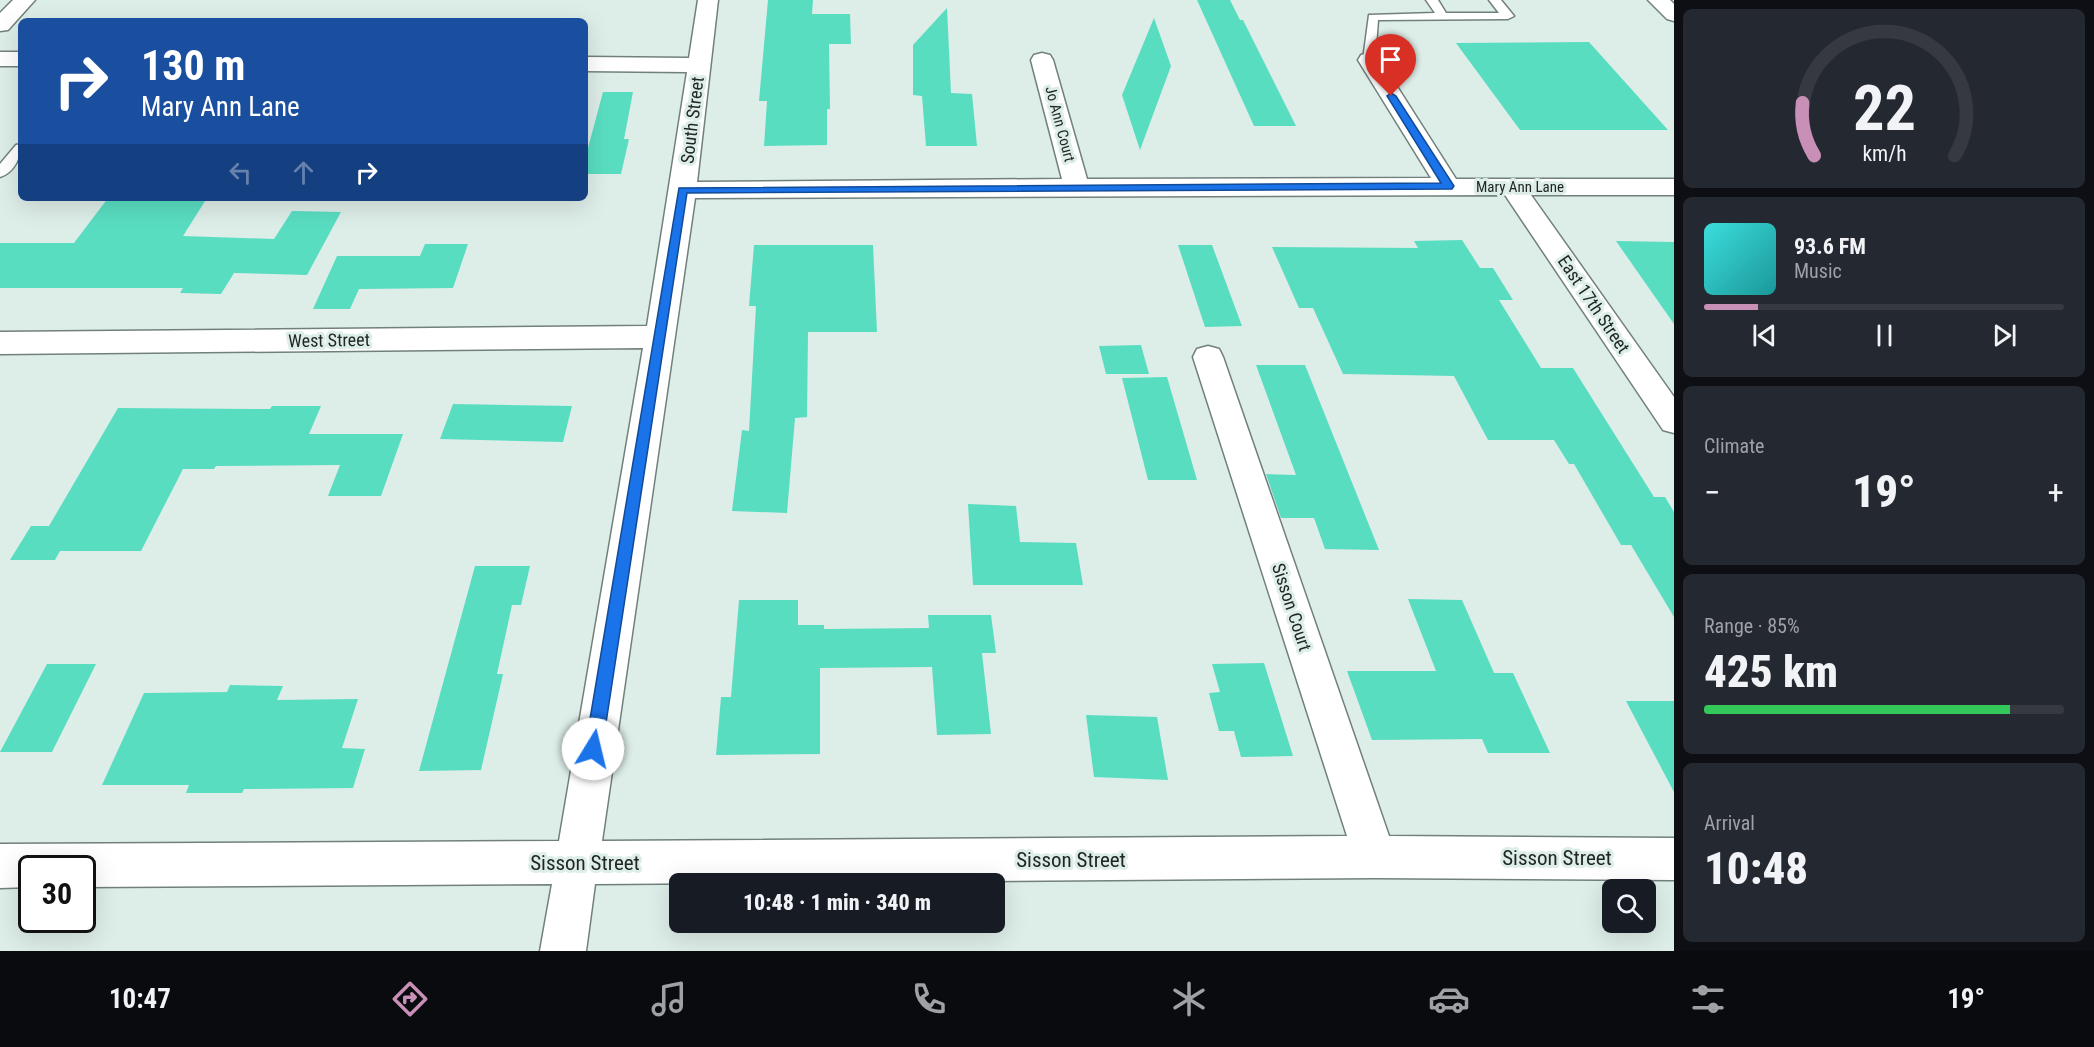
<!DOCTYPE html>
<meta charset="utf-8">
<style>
:root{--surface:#171b24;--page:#242831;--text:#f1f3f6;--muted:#9ea1a6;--line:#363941;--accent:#c88fb7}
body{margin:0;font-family:"Roboto Condensed",sans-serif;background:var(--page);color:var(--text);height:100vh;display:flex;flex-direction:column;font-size:22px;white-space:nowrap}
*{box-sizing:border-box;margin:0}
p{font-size:20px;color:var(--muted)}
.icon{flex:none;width:33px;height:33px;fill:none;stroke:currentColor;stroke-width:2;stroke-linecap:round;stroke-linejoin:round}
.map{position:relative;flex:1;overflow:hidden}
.details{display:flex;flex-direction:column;gap:9px;padding:9px;background:#0d0f14;width:420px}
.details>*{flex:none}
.top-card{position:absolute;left:18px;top:18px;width:570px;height:183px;border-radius:9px;box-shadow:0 6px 24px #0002;background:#1a4fa0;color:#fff;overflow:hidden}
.fabs{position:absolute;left:1602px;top:879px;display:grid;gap:12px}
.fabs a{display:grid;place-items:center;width:54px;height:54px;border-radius:9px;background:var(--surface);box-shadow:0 6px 24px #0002;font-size:30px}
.speed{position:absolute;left:18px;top:855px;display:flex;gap:12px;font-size:30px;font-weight:700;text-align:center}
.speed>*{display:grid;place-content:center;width:78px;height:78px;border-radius:50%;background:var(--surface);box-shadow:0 6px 24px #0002;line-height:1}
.speed .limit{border:3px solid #111;border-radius:9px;background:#fff;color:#111}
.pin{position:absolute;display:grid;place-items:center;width:51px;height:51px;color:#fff;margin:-62px -26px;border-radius:50% 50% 50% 0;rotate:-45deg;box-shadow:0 0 6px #0007}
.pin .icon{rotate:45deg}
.me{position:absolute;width:66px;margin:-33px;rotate:9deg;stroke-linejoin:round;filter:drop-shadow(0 0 4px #0008)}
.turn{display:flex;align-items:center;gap:21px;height:126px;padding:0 24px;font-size:27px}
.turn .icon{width:78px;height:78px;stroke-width:2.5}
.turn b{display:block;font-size:42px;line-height:51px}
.lanes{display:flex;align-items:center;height:57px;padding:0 24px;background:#0003;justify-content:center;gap:30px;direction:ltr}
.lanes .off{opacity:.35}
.big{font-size:45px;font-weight:800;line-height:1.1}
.details .widget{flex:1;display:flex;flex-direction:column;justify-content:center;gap:9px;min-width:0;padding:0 21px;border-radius:9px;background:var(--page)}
.details .dial{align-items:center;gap:0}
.dial svg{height:156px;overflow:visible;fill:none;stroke:var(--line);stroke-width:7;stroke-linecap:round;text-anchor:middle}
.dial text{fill:var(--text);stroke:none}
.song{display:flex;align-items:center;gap:18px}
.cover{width:72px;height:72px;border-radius:9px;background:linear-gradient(135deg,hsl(180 70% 55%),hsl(180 70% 35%))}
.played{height:6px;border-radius:3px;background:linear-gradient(90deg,var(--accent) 15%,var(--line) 15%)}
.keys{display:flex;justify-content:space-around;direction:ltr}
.heat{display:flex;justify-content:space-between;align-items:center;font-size:33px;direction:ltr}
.charge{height:9px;border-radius:4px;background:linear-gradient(90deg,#34c759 85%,var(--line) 0)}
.trip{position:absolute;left:669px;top:873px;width:336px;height:60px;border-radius:9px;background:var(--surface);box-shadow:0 6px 24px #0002;font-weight:800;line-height:60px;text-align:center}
.dock{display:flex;height:96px;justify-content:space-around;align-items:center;background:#090b0e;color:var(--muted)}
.dock .icon{width:42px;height:42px}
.dock .current{color:var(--accent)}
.dock b{font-size:27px;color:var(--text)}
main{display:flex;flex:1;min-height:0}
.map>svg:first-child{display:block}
.building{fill:#59ddc1}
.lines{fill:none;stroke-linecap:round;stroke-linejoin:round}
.lane-casing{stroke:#71807c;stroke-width:3}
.street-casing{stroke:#71807c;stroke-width:3}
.secondary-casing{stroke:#71807c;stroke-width:3}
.lane{fill:#fff;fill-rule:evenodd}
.street{fill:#fff;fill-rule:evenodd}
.secondary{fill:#fff;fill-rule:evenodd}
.route{fill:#1a73e8;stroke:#114b97;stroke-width:1.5}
.labels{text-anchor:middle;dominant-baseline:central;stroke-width:6;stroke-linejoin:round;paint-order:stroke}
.far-street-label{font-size:15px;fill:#222726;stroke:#ddede8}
.street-label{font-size:18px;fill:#222726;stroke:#ddede8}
.near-street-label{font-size:21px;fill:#222726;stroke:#ddede8}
</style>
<main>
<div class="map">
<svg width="1674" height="951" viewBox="0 0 1674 951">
<rect width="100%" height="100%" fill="#ddede8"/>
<g class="building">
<polygon points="768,0 813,0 812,14 850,14 851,44 829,44 830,109 827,109 827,145 764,146 767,101 759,101"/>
<polygon points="1197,0 1230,0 1240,20 1243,20 1296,126 1254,126"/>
<polygon points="947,8 951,93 972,94 977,146 926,146 922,96 913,95 913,45"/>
<polygon points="1154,18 1171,66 1140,150 1122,95"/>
<polygon points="1589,42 1668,130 1520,130 1456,43"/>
<polygon points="603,92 633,92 624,139 629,139 621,174 585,174 585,159"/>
<polygon points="108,198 207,198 183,236 274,239 292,211 341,212 307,275 234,273 221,294 180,293 183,288 0,288 0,243 74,243"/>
<polygon points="1462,240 1480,268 1493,268 1513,300 1499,300 1541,368 1573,368 1654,497 1665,497 1674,512 1674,617 1631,545 1621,545 1574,464 1569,464 1554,440 1488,440 1454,376 1343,374 1313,308 1299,308 1272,247 1418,248 1414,241"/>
<polygon points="1616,241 1674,242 1674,324"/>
<polygon points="425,244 468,244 453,288 359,289 350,309 313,309 337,256 420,256"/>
<polygon points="754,245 873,245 877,332 808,332 807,417 795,418 787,513 732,511 742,430 749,431 756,306 749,306"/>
<polygon points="1178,245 1212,245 1242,326 1205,327"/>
<polygon points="1141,345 1149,374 1106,374 1099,346"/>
<polygon points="1256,365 1305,365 1379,550 1325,549 1314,518 1281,518 1266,474 1296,475"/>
<polygon points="1167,377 1197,480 1148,480 1122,378"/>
<polygon points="453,404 572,406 563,442 440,439"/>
<polygon points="272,406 321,406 309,434 403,434 381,496 328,496 340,465 216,466 214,469 183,469 141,551 60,551 55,560 10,560 31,526 49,526 118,408 270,409"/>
<polygon points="968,504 1016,506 1020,542 1076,543 1083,585 973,585"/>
<polygon points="475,566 530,566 521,605 512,605 497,674 503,674 481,770 419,771"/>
<polygon points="1408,599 1462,600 1494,673 1513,673 1550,753 1488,753 1482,739 1372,740 1347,671 1436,671"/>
<polygon points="739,600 798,600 798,625 824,625 824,629 929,628 928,615 991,615 996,653 982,653 991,734 937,735 932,667 820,668 820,754 716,755 721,697 731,697"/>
<polygon points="1264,663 1293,756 1241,757 1234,731 1219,731 1209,693 1220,692 1212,664"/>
<polygon points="47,664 96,664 52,752 0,752"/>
<polygon points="230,685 283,686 277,700 358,699 342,748 365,749 353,788 244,789 242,793 186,793 189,785 102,785 144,693 227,692"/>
<polygon points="1626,701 1674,701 1674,792"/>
<polygon points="1086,715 1157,717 1168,780 1094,777"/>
</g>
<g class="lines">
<g class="lane-casing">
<g id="lane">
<polygon points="1426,0 1438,0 1446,13 1499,13 1489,0 1501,0 1514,16 1508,19 1378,20 1375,60 1369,64 1365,63 1363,60 1369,15 1435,13"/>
<path d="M 21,144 C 21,157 14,173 0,177 L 0,164 L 16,145 Z"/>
</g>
</g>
<g class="street-casing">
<g id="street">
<polygon points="698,0 718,0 697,182 1062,179 1031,60 1034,55 1042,53 1050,55 1053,60 1087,179 1431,178 1358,60 1361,55 1369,53 1377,55 1456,179 1674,179 1674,195 1531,195 1674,397 1674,433 1663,430 1505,195 695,198 602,841 1347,836 1193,357 1197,349 1208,346 1219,349 1223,357 1389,836 1674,838 1674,880 1375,878 595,884 586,951 540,951 552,884 82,887 82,868 32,868 32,887 0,888 0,844 559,841 643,348 0,354 0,332 647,326 687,72 585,71 585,57 689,58"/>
<polygon points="1648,0 1670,0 1674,4 1674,21 1667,19"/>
<rect x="0" y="52" width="21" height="14"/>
</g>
</g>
<g class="secondary-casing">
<polygon id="secondary" points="13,0 35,0 8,30 0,31 0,13"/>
</g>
<use href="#lane" class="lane"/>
<use href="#street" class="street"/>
<use href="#secondary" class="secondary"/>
</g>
<polygon class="route" points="1391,93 1396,96 1454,186 1452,189 687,193 602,749 599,755 593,757 588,755 585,749 679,188 1441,183 1387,96"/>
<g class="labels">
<g class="far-street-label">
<text transform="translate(1060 124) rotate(75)">Jo Ann Court</text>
<text x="1520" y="187">Mary Ann Lane</text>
</g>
<g class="street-label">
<text transform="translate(692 120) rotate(-83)">South Street</text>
<text transform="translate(1594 304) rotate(56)">East 17th Street</text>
<text transform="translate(329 340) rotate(-1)">West Street</text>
<text transform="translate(1292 607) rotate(72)">Sisson Court</text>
</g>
<g class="near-street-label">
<text x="1557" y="858">Sisson Street</text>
<text x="1071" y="860">Sisson Street</text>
<text x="585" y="863">Sisson Street</text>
</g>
</g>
</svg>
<div class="fabs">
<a><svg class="icon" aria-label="search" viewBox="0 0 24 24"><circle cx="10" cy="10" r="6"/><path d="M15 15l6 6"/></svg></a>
</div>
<div class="speed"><div class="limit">30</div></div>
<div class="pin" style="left:1391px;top:96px;background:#d93025"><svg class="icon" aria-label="arrive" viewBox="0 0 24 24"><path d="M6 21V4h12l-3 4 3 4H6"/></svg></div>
<svg class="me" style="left:593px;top:749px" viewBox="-20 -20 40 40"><circle r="19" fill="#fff"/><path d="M0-13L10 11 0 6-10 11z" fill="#1a73e8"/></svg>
<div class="trip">10:48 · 1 min · 340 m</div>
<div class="top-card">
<div class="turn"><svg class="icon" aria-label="right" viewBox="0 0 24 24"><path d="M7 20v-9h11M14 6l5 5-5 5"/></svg><div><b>130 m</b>Mary Ann Lane</div></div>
<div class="lanes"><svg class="icon off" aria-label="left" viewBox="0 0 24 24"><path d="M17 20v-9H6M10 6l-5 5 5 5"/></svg><svg class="icon off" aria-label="ahead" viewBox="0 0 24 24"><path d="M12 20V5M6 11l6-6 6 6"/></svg><svg class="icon" aria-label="right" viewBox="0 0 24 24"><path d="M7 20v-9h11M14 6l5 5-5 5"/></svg></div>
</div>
</div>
<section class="details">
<div class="widget dial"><svg viewBox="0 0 100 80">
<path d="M14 69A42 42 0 1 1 86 69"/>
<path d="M14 69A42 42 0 0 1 8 42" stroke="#c88fb7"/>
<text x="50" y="56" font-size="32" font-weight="700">22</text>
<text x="50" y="72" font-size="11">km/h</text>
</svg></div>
<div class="widget">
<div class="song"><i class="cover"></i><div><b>93.6 FM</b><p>Music</p></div></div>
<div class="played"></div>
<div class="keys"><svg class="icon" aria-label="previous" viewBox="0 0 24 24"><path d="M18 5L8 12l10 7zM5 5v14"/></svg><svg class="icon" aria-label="pause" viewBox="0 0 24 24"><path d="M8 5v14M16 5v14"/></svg><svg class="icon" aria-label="next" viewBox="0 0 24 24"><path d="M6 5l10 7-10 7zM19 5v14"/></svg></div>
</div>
<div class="widget"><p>Climate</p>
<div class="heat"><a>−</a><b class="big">19°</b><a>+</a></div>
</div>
<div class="widget"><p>Range · 85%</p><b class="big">425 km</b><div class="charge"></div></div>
<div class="widget"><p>Arrival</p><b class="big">10:48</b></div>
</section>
</main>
<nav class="dock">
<b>10:47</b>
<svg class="icon current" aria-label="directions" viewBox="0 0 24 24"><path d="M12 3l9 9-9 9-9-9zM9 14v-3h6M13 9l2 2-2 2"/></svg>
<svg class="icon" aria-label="music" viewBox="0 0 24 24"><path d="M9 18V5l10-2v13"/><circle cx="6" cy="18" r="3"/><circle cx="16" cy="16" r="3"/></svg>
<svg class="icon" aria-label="phone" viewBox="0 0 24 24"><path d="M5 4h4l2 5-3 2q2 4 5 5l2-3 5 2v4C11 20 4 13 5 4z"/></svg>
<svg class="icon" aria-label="climate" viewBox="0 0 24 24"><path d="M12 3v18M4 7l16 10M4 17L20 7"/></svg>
<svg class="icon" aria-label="car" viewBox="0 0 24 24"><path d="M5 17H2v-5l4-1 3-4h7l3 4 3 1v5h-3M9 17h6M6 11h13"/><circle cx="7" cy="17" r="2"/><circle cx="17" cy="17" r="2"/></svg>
<svg class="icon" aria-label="filters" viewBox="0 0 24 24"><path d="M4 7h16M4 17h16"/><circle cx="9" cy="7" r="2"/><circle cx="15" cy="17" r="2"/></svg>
<b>19°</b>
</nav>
